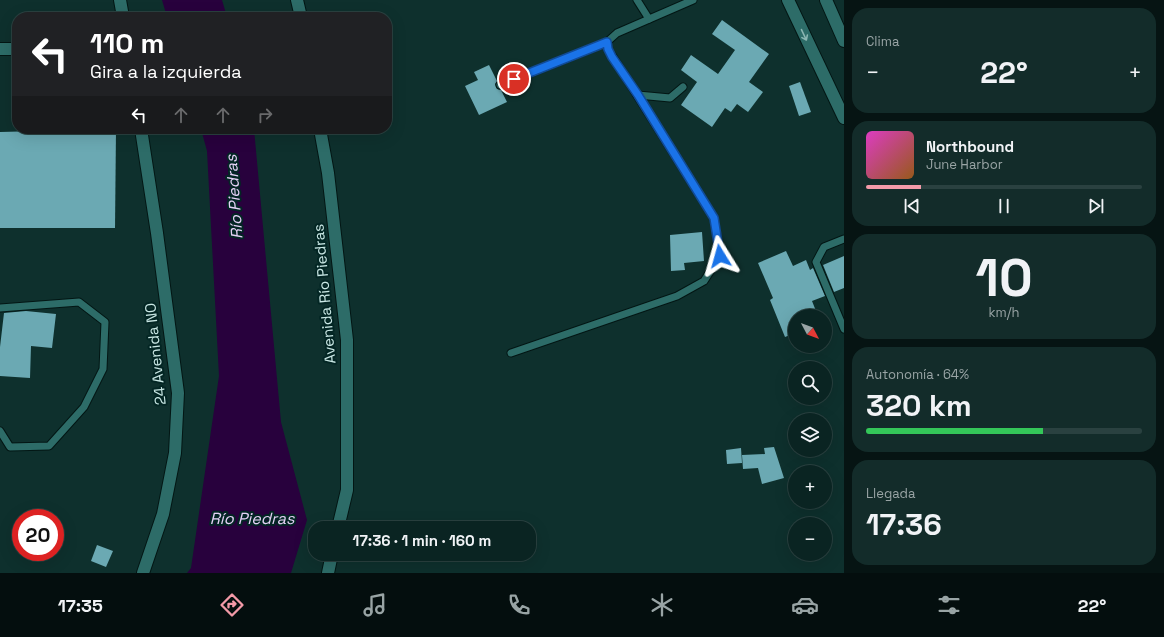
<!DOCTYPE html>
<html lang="es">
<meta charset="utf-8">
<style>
:root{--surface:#0a2422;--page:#132c2a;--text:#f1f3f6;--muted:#99a4a5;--line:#2a4140;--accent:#f39aa8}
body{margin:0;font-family:"Space Grotesk",sans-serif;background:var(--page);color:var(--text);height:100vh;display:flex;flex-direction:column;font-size:15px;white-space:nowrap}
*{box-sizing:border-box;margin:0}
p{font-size:13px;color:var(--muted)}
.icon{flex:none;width:22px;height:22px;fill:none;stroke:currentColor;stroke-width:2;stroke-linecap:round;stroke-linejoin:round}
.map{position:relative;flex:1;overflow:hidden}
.drawer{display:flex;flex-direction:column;gap:8px;padding:8px;background:#061413;width:320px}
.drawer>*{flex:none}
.top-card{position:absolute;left:12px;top:12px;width:380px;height:122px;border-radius:16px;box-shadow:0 4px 16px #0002,0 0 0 1px var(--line);background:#202124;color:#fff;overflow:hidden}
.needle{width:26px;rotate:131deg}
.fabs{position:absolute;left:788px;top:309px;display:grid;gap:8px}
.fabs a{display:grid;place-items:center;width:44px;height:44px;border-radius:50%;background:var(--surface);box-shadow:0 4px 16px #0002,0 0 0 1px var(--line);font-size:20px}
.speed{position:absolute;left:12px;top:509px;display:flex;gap:8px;font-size:20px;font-weight:700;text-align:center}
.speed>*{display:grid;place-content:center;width:52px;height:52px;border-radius:50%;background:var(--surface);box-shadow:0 4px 16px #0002,0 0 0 1px var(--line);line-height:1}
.speed .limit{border:6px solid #d22;background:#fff;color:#111}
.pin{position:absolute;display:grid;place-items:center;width:34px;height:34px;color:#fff;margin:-17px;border:2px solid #fff;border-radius:50%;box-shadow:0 1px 4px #0007}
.me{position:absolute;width:44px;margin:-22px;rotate:352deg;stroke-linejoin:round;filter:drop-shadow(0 0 3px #0008)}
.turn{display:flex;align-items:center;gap:14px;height:84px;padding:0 12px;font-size:18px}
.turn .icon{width:52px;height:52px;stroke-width:2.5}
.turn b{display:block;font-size:28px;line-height:34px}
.lanes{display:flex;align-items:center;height:38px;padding:0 12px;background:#0003;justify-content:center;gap:20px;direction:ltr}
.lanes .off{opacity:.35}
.big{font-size:30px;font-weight:600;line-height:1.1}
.drawer .widget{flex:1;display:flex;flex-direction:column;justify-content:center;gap:6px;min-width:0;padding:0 14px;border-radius:16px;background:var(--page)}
.drawer .dial{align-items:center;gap:0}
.dial b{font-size:52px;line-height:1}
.song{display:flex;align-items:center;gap:12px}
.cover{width:48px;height:48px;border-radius:6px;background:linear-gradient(135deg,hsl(310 70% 55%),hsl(30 70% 35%))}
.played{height:4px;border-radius:2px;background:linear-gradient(90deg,var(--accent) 20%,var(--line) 20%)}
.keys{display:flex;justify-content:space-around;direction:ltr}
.heat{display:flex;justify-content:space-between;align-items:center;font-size:22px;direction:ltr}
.charge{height:6px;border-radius:3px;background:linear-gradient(90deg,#34c759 64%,var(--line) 0)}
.trip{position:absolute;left:308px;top:521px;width:228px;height:40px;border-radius:16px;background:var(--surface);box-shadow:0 4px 16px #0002,0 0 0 1px var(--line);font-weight:600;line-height:40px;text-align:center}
.tab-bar{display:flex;height:64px;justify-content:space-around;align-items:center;background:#040e0e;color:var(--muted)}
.tab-bar .icon{width:28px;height:28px}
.tab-bar .current{color:var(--accent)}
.tab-bar b{font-size:18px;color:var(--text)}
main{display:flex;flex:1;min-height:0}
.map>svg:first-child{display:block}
.water{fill:#28013d}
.building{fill:#6ba9b3}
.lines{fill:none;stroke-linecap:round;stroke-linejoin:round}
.service-casing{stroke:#031614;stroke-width:9}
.minor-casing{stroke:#031614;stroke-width:14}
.tertiary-casing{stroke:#031614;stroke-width:14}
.service{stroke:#2d6c68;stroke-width:7}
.minor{stroke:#2d6c68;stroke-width:12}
.tertiary{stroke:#2d6c68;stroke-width:12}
.oneway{stroke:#8bb6b2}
.route-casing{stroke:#114b97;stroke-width:10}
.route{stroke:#1a73e8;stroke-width:7}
.labels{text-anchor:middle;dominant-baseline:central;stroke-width:4;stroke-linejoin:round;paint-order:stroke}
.street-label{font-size:15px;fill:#c9e7e4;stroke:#032624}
.water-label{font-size:16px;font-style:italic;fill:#e5d1f6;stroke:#032624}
</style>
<main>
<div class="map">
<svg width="844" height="573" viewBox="0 0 844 573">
<rect width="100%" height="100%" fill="#0e302d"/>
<g class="water">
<polygon points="162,0 222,0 227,17 167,17"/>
<polygon points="201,129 254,129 281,422 307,520 291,573 187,573 191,568 219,376 207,151"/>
</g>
<g class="building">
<polygon points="722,20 769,54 749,82 763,92 748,112 737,104 731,112 725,108 712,127 681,105 697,82 681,70 691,55 718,74 735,50 712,34"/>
<polygon points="489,65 497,81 495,84 496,87 497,89 501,90 507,102 479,115 465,86 478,80 474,72"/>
<polygon points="800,82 811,112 799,116 789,86"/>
<polygon points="116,129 115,228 0,228 0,132"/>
<polygon points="702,232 704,261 684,263 685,270 671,271 670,235"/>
<polygon points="786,251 793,266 806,260 810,270 813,268 825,296 812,301 818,316 795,316 795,333 785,337 770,300 773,298 758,263"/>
<polygon points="844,256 844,288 834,292 823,265"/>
<polygon points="26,311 56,314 52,348 31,346 30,378 0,376 0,347 4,313"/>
<polygon points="774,447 784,478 762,484 758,468 743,469 742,455 765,454 764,448"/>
<polygon points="741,448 742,463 727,464 726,450"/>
<polygon points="97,545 113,551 106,567 91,561"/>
</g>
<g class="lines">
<g class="service-casing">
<g id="service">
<polyline points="637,0 649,19"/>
<polyline points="500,85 607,42"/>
<polyline points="638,95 670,98 683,87"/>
<polyline points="844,239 824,247 816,262 844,329"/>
<polyline points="0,308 79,302 105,322 103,369 84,407 49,446 10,447 0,431"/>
<polyline points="511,353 677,296 704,281 720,256 714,218 608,49 607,42 617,33 693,0"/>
</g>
</g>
<g class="minor-casing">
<g id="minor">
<polyline points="297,0 301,17"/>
<polyline points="0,49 17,49"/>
<polyline points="320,129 328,173 347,340 347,490 338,528"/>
<polyline points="328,573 332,554"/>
</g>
</g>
<g class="tertiary-casing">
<g id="tertiary">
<polyline points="120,0 123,17"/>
<polyline points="788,0 844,118"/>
<polyline points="826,0 844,41"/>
<polyline points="141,129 157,233 178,393 175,453 163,514 143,573"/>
</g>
</g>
<use href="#service" class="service"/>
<use href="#minor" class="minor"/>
<use href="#tertiary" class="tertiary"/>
</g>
<defs><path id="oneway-shaft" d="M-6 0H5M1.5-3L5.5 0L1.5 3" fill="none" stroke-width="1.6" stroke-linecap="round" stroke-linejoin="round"/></defs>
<use class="oneway" href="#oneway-shaft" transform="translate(804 35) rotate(65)"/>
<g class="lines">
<g class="route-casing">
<polyline id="route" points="514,79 607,42 608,49 612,57 638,95 714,218 720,256"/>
</g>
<use href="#route" class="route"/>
</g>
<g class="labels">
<g class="street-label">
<text transform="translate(324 294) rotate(-95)">Avenida Río Piedras</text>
<text transform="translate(155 354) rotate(-96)">24 Avenida NO</text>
</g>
<g class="water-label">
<text transform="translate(234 197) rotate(-94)">Río Piedras</text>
<text x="252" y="518">Río Piedras</text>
</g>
</g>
</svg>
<div class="fabs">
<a><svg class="needle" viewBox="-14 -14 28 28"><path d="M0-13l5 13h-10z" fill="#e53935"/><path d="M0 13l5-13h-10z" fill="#99a4a5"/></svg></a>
<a><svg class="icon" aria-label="search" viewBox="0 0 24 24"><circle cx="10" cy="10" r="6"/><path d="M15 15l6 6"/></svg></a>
<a><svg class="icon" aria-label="layers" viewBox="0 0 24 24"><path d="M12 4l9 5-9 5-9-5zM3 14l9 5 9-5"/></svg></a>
<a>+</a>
<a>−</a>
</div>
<div class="speed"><div class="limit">20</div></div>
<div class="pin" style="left:514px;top:79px;background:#d93025"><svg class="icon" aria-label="arrive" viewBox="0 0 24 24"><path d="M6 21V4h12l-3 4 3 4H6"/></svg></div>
<svg class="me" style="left:720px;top:256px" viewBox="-20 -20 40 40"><path d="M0-17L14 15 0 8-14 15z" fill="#1a73e8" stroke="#fff" stroke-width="4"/></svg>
<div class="trip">17:36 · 1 min · 160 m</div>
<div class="top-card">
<div class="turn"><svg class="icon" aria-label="left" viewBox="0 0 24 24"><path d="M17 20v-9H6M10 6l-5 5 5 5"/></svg><div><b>110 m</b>Gira a la izquierda</div></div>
<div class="lanes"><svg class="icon" aria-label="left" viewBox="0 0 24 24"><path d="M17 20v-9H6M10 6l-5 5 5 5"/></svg><svg class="icon off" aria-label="ahead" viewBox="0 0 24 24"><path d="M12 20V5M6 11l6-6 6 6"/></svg><svg class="icon off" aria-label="ahead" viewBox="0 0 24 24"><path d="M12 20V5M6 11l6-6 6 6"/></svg><svg class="icon off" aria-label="right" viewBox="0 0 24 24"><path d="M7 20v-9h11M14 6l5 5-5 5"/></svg></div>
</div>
</div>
<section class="drawer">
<div class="widget"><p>Clima</p>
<div class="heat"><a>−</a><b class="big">22°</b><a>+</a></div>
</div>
<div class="widget">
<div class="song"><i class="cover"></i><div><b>Northbound</b><p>June Harbor</p></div></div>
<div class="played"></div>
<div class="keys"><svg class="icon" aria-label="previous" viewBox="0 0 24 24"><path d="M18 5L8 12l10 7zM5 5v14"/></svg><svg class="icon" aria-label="pause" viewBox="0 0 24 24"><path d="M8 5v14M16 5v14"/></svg><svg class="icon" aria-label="next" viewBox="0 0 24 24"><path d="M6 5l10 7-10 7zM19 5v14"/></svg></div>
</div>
<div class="widget dial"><b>10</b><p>km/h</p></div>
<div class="widget"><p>Autonomía · 64%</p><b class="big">320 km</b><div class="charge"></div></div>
<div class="widget"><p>Llegada</p><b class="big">17:36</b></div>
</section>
</main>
<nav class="tab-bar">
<b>17:35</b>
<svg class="icon current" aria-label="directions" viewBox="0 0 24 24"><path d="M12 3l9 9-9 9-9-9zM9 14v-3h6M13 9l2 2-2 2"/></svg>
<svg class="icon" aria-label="music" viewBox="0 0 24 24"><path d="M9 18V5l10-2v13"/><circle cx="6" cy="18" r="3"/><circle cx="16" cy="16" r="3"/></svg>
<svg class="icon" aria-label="phone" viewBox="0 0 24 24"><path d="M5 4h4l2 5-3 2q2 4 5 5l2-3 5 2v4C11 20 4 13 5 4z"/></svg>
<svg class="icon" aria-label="climate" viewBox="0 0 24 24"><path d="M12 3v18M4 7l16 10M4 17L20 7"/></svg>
<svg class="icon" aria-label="car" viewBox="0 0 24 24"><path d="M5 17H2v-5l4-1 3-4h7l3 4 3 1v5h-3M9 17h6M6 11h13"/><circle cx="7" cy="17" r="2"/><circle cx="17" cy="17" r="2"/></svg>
<svg class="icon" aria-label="filters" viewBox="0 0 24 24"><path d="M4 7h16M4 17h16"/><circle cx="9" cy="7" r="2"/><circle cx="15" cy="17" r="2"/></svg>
<b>22°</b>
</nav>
